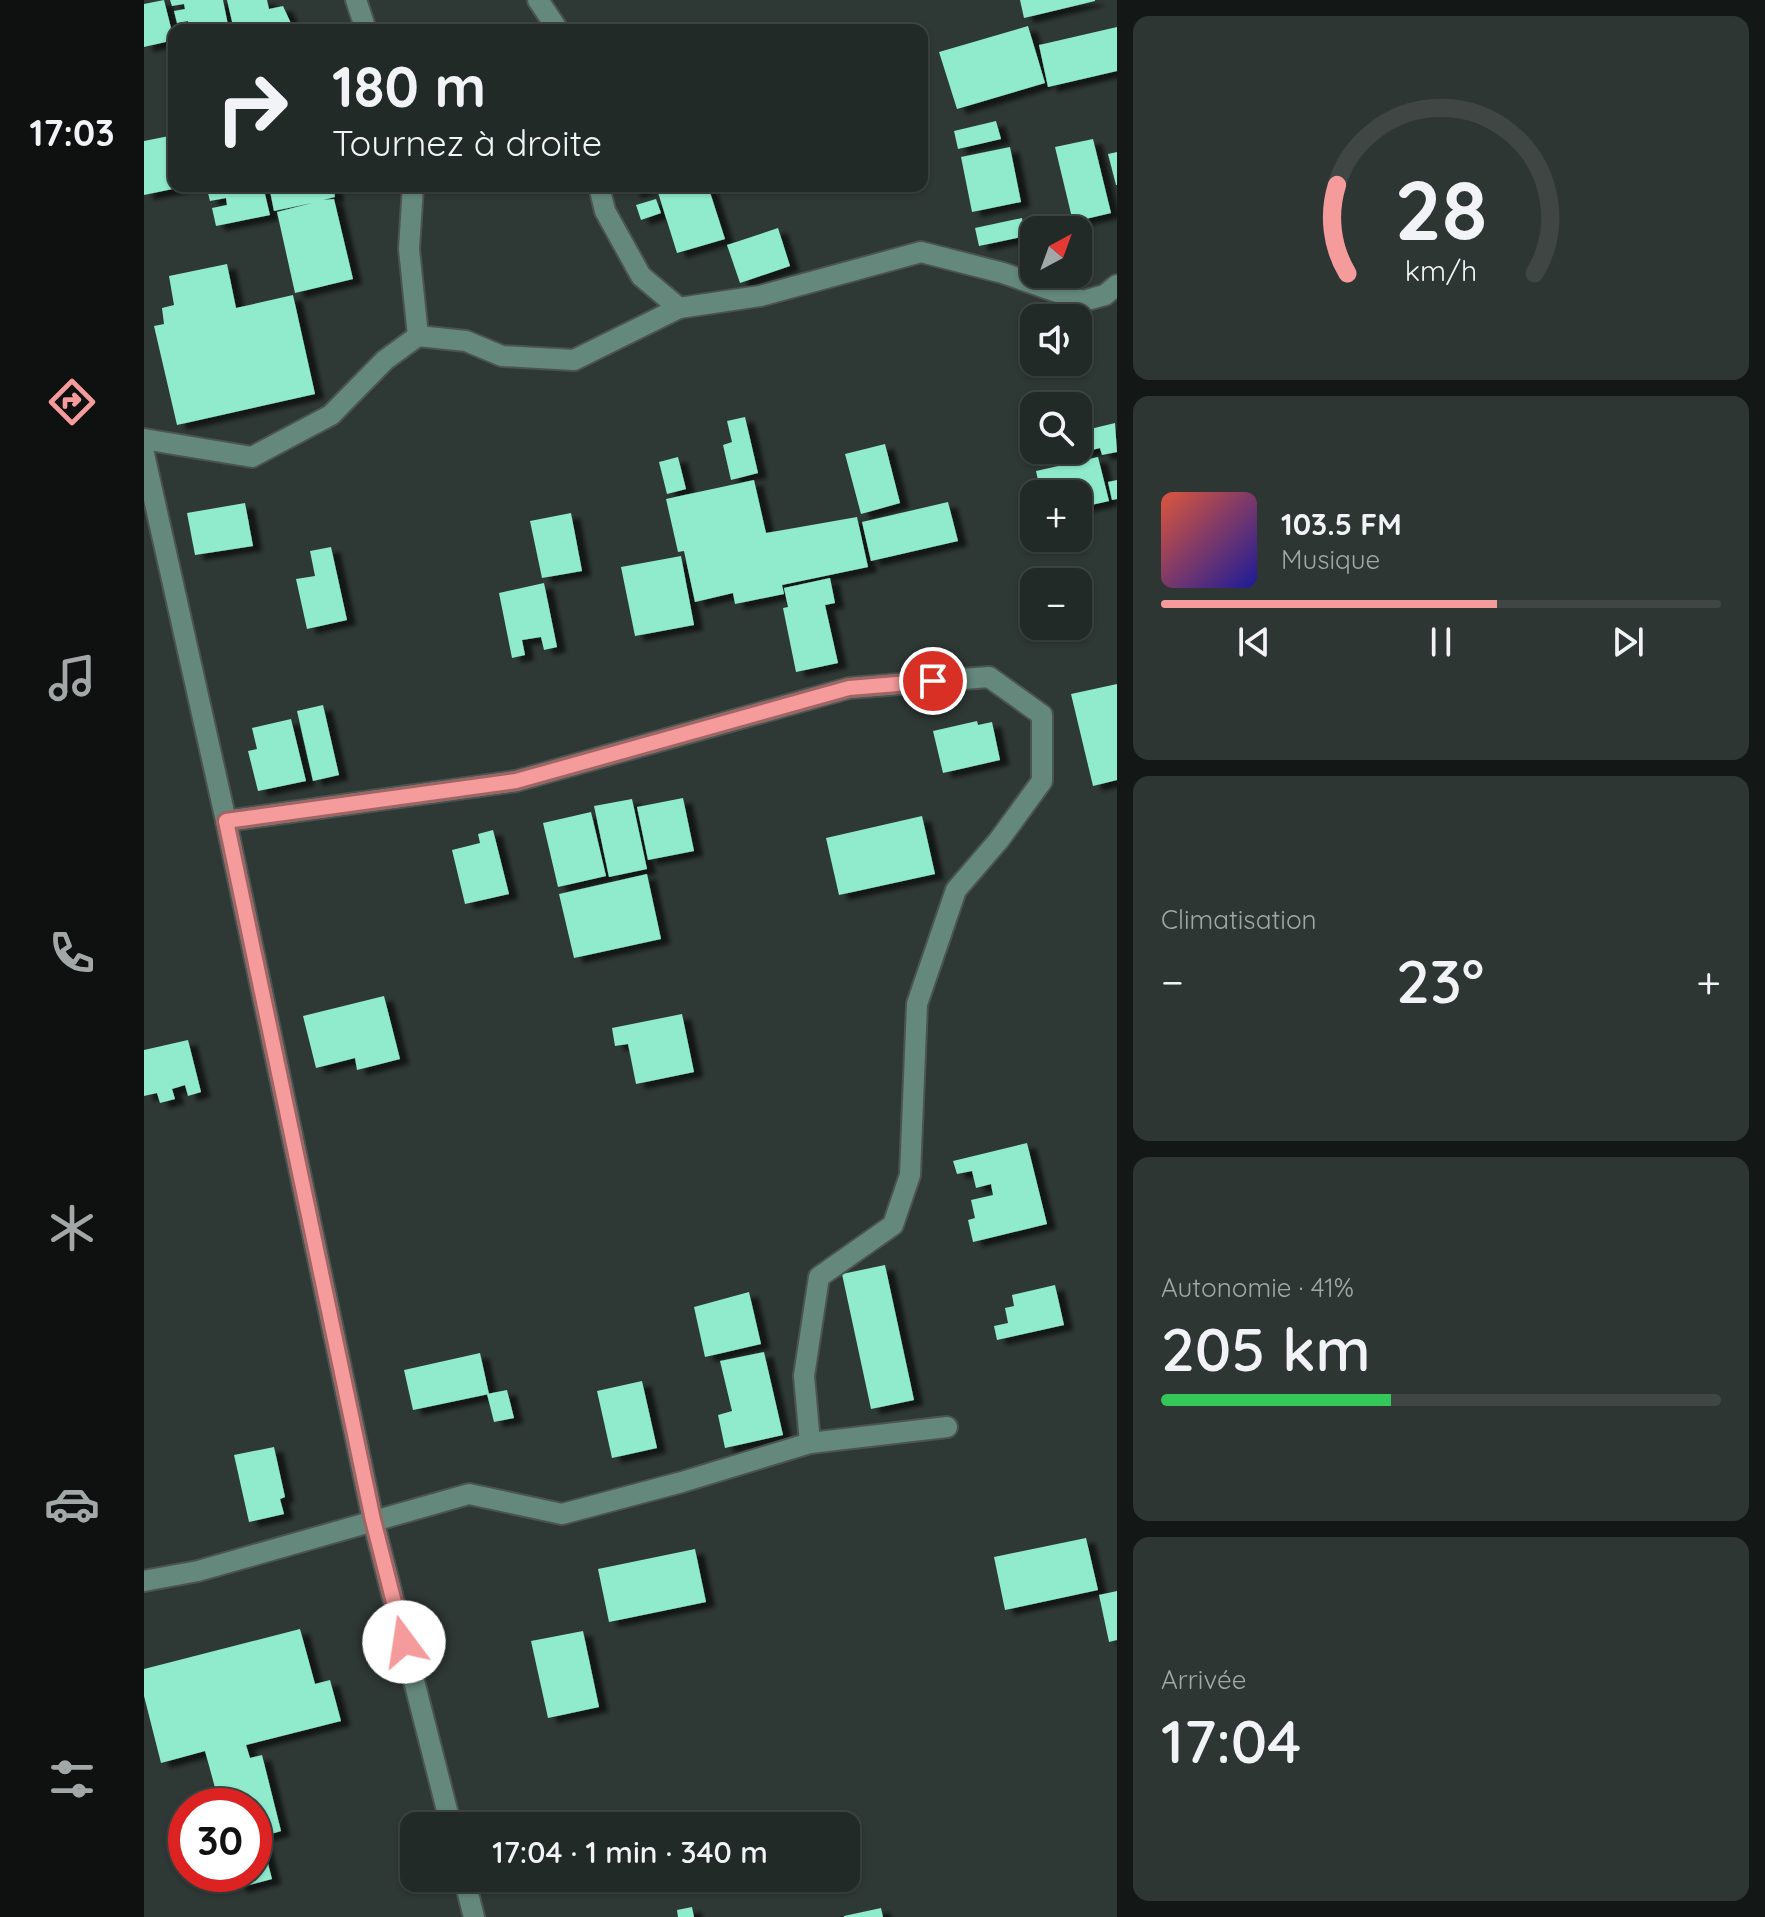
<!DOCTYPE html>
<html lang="fr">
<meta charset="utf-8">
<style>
:root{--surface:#222a27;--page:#2e3633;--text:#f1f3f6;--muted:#a2a7a7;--line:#3f4644;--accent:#f59b9b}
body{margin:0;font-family:Quicksand,sans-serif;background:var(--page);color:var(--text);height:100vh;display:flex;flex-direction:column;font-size:30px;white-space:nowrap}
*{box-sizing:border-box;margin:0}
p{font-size:26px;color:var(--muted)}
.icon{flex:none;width:44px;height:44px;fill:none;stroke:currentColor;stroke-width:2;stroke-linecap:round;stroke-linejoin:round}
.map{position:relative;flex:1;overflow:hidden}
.details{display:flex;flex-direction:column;gap:16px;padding:16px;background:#131715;width:648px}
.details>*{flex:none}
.top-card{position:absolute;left:24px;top:24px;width:760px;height:168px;border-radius:16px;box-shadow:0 2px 6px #0004,0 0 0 2px var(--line);background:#222a27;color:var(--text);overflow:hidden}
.needle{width:52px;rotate:41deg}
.controls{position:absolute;left:876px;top:216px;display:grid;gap:16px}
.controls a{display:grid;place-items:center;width:72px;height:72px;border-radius:16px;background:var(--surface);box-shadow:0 2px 6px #0004,0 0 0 2px var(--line);font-size:40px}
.speed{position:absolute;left:24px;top:1788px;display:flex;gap:16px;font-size:40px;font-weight:700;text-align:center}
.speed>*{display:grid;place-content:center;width:104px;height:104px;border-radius:50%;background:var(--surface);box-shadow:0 2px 6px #0004,0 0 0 2px var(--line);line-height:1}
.speed .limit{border:12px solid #d22;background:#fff;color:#111}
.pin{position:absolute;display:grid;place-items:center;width:68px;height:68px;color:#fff;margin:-34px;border:4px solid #fff;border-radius:50%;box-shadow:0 2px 8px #0007}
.me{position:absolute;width:88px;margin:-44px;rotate:346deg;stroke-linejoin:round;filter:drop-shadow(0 0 6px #0008)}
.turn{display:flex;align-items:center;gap:28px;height:168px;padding:0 32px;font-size:36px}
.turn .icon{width:104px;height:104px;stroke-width:2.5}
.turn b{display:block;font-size:56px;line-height:68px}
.big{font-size:60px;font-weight:600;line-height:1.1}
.details .widget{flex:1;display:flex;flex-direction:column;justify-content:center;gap:12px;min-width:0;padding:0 28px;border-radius:16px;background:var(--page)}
.details .dial{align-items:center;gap:0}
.dial svg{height:208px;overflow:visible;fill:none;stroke:var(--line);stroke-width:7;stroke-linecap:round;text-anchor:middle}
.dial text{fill:var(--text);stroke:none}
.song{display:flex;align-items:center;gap:24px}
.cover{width:96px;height:96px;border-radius:12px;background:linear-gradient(135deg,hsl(10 70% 55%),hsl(240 70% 35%))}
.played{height:8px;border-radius:4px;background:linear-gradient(90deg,var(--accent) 60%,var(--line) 60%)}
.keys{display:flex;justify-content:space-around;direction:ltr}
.heat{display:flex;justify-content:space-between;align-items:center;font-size:44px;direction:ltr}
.charge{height:12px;border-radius:6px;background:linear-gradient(90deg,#34c759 41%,var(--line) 0)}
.trip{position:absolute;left:256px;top:1812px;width:460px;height:80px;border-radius:16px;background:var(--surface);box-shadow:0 2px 6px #0004,0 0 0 2px var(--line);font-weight:600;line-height:80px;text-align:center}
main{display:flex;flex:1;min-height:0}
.tab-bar{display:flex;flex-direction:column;width:144px;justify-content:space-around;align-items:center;background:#0e1110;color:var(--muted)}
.tab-bar .icon{width:56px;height:56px}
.tab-bar .selected{color:var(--accent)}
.tab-bar b{font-size:36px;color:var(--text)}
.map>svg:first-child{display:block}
.building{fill:#8febcb;filter:url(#shadow)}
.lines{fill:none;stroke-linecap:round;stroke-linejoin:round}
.minor-casing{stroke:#4b5450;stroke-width:24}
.minor{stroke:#64887b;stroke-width:20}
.route-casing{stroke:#9f6565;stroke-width:20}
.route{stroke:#f59b9b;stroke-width:14}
</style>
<main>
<nav class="tab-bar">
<b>17:03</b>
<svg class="icon selected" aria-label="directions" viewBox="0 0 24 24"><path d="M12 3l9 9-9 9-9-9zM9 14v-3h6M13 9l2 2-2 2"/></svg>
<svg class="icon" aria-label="music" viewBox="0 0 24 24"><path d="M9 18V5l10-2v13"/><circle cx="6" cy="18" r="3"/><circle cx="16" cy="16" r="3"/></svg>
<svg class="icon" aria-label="phone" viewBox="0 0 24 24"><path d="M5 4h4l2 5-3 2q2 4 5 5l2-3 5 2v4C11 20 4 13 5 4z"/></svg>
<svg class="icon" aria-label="climate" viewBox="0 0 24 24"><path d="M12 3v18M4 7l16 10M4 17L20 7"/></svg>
<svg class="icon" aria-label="car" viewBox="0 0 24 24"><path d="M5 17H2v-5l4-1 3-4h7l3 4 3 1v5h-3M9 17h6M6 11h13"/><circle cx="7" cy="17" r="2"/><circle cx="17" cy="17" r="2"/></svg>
<svg class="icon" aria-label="filters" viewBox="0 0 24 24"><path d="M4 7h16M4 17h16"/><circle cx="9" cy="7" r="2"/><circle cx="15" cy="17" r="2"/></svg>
</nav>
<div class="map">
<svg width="973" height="1917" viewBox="0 0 973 1917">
<defs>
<filter id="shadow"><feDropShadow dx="9" dy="5" stdDeviation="2" flood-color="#0009"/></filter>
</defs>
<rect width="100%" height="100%" fill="#2e3834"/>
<g class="building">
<polygon points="20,0 30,40 0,47 0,4"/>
<polygon points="26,0 79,0 85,30 46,30 44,21 33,23 30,11 41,9 40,4 28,6"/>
<polygon points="83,0 123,0 125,9 139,6 150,30 90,30"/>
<polygon points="876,0 951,0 951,1 880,18"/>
<polygon points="884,26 901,83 813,109 795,52"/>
<polygon points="973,27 973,71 904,87 895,45"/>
<polygon points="852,121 857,139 814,149 810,131"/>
<polygon points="30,135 30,186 38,187 0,195 0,141"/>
<polygon points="949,139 967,213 929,222 911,147"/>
<polygon points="866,147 877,202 828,212 817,157"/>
<polygon points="973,152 973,185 972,185 964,154"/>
<polygon points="75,186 119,186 126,215 72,226 68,208 83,205 82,198 66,201 63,189"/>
<polygon points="125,186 189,186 191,197 179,200 190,199 209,279 151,293 133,212 168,203 130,211"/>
<polygon points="486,186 509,186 509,187 488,193"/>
<polygon points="512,186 564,186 581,239 533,253"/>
<polygon points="512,199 517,213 497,220 492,205"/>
<polygon points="878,218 882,236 835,246 831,228"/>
<polygon points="634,228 646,266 596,283 583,245"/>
<polygon points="83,264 92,308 149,295 171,394 33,425 10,326 20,324 18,308 30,305 25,276"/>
<polygon points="601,417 614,473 587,480 579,445 588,442 583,421"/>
<polygon points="971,423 973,452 958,455 956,448 920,457 918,450 934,450 934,432"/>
<polygon points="741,444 756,503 717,514 701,454"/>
<polygon points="534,457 542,489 523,494 515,462"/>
<polygon points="954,457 965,501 934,508 934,494 897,494 892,471"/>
<polygon points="610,480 622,533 713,517 724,567 638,585 640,594 591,604 589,593 551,602 540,551 534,552 522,499"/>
<polygon points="973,480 973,499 968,500 964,482"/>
<polygon points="804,502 814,541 727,561 718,522"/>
<polygon points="101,503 109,546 51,555 43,513"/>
<polygon points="427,513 438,571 398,578 386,521"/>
<polygon points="187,547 203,620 163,629 152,579 171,576 166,551"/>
<polygon points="537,556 550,625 491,636 477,567"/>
<polygon points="686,578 691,603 681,605 694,663 652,672 639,608 644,607 640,588"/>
<polygon points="400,583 413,647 400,650 397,637 378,640 381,655 368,658 355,593"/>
<polygon points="973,684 973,780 949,786 927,694"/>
<polygon points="179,705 195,775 169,781 153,711"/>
<polygon points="147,719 162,781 114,791 104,751 113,749 108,728"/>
<polygon points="833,721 834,725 848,722 856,760 799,773 789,731"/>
<polygon points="539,798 550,851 504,860 493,807"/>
<polygon points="488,799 503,869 465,877 450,806"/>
<polygon points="447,812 462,876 414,887 399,823"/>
<polygon points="778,816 791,874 695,895 682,838"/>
<polygon points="349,830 365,894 321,904 308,850 336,843 334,834"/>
<polygon points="503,874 517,939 430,958 415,894"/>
<polygon points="240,996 256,1059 213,1070 211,1058 172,1068 159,1016"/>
<polygon points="538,1014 550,1072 492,1084 484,1044 471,1046 468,1028"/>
<polygon points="44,1040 57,1092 44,1096 41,1085 28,1089 31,1099 16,1103 13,1093 0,1096 0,1050"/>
<polygon points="883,1143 903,1224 829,1242 824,1220 831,1218 827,1200 849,1195 847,1184 832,1188 828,1171 813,1174 809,1161"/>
<polygon points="741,1265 770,1400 727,1409 698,1274"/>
<polygon points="911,1285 920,1325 853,1340 850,1326 864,1323 861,1308 870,1306 868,1295"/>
<polygon points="605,1292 617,1344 561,1357 550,1307"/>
<polygon points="620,1352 639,1435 581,1448 574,1415 588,1411 576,1361"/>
<polygon points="336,1353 345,1394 269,1410 260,1370"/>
<polygon points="498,1381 513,1448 468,1458 453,1391"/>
<polygon points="363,1390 370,1418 350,1422 343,1394"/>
<polygon points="130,1447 141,1497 136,1499 140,1514 105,1522 90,1455"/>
<polygon points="942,1538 954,1590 861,1610 850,1557"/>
<polygon points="551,1549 562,1602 465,1622 454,1569"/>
<polygon points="973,1591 973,1640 965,1642 955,1595"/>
<polygon points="156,1629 171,1684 186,1680 197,1721 102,1745 106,1758 118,1755 137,1831 117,1837 128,1879 94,1888 90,1874 110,1874 110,1806 76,1806 61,1751 17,1763 0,1696 0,1669"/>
<polygon points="439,1631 455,1707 404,1718 387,1641"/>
<polygon points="548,1907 550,1917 534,1917 533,1910"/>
<polygon points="737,1908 739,1917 700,1917 700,1916"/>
</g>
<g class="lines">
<g class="minor-casing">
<g id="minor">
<polyline points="212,0 222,30"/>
<polyline points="394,0 414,30"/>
<polyline points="269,186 265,249 274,336"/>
<polyline points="455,186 461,211 497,276 535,308 616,296 777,252 859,273 939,301 961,295 973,285"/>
<polyline points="0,439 108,457 187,415 241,360 274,336 322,341 358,356 430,360 535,308"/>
<polyline points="0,454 82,821 229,1520 307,1826"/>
<polyline points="82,821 372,781 705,688 845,677 898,715 898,781 855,840 812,890 773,1004 766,1175 749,1225 675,1277 660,1376 666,1443"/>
<polyline points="0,1581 54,1571 325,1494 418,1514 538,1482 666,1443 803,1427"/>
<polyline points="320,1878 330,1917"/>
</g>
</g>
<use href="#minor" class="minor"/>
</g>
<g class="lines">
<g class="route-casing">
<polyline id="route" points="260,1642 229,1520 82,821 372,781 705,688 789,681"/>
</g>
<use href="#route" class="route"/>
</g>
</svg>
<div class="controls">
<a><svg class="needle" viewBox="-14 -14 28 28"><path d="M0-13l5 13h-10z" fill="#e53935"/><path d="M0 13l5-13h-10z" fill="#a2a7a7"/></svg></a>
<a><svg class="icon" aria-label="sound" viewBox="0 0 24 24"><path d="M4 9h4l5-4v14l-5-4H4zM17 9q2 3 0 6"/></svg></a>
<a><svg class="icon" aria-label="search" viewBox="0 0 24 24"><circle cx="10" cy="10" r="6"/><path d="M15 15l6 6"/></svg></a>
<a>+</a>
<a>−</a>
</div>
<div class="speed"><div class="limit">30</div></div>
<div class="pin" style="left:789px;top:681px;background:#d93025"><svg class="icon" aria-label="arrive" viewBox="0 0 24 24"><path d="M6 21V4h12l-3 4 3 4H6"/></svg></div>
<svg class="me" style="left:260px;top:1642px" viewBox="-20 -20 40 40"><circle r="19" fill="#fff"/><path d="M0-13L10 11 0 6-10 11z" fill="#f59b9b"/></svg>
<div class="trip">17:04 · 1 min · 340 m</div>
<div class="top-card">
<div class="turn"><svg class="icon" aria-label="right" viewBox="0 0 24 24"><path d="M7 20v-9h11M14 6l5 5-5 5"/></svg><div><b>180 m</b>Tournez à droite</div></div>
</div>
</div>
<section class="details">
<div class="widget dial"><svg viewBox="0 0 100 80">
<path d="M14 69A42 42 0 1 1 86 69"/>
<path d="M14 69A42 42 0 0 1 10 35" stroke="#f59b9b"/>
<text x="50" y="56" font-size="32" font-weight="700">28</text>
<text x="50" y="72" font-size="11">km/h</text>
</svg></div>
<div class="widget">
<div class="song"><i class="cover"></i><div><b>103.5 FM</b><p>Musique</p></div></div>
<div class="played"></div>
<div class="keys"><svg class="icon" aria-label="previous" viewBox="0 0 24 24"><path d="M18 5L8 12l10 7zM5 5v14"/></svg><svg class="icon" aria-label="pause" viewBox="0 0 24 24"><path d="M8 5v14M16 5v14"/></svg><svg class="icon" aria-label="next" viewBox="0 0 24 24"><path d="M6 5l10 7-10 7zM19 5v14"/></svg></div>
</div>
<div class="widget"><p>Climatisation</p>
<div class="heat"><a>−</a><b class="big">23°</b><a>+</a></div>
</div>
<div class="widget"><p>Autonomie · 41%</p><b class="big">205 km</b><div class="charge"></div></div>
<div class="widget"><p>Arrivée</p><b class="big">17:04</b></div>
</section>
</main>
